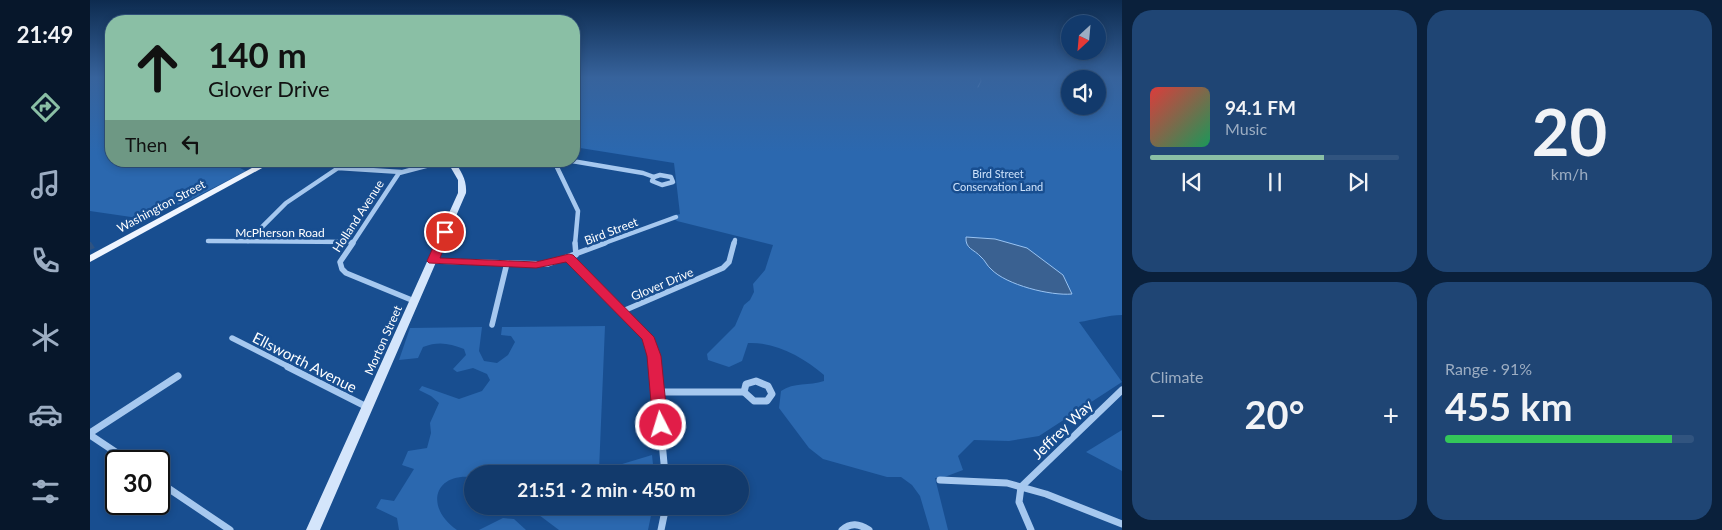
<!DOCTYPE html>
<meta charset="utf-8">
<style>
:root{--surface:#123a6c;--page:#1f4574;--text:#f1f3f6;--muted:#9cadc2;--line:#31547f;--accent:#8abfa5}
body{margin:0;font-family:Lato,sans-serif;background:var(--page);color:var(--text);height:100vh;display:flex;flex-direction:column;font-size:19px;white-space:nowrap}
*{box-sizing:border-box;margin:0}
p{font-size:16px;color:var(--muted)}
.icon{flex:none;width:28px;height:28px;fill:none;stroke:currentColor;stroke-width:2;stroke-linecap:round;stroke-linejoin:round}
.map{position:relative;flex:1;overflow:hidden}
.details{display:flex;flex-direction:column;gap:10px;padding:10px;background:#0a203b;width:600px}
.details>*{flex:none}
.guide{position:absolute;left:15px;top:15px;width:475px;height:152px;border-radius:20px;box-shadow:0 2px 8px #0003,0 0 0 1px var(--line);background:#8abfa5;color:#111;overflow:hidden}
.needle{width:32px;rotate:206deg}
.fabs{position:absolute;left:971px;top:15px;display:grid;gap:10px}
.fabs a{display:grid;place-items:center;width:45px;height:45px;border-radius:50%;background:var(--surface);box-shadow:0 2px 8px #0003,0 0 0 1px var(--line);font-size:25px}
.speed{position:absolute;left:15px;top:450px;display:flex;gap:10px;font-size:25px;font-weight:700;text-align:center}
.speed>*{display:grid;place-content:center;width:65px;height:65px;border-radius:50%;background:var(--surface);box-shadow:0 2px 8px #0003,0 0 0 1px var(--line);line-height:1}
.speed .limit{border:2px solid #111;border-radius:8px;background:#fff;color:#111}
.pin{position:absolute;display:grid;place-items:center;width:42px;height:42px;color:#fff;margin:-21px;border:2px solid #fff;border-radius:50%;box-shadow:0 1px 5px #0007}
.me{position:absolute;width:55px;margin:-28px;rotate:355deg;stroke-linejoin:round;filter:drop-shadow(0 0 4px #0008)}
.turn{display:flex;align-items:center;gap:18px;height:105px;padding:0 20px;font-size:22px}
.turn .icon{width:65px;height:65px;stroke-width:2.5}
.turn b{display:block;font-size:35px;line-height:42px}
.then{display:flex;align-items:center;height:48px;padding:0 20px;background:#0003;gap:10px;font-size:19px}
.big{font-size:38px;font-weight:700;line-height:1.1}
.details .tile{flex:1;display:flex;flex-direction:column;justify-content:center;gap:8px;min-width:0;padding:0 18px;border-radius:20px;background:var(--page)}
.details .dial{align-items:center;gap:0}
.dial b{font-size:65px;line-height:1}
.song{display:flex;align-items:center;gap:15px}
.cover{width:60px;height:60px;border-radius:8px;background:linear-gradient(135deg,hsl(0 70% 55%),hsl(150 70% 35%))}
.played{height:5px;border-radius:2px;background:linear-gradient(90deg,var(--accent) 70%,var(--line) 70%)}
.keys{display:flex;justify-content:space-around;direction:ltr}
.heat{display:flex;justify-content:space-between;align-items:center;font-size:28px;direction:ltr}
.charge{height:8px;border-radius:4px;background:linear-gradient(90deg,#34c759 91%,var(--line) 0)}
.details .tiles{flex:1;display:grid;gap:10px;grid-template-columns:repeat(2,1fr)}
.trip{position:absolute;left:374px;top:465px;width:285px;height:50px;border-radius:25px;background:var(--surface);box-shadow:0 2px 8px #0003,0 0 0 1px var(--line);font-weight:700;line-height:50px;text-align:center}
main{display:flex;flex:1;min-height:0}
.dock{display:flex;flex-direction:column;width:90px;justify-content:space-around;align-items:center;background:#07172b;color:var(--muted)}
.dock .icon{width:35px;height:35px}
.dock .active{color:var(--accent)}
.dock b{font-size:22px;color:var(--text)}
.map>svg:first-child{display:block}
.green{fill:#2b68af;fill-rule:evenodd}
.water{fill:#3a6191;stroke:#99c3f2}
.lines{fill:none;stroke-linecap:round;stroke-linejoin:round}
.stream{stroke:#99c3f2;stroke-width:1}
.street-far2{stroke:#a6c8ef;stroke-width:4.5}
.street-far1{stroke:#a6c8ef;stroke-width:5.5}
.street{stroke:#a6c8ef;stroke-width:7}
.secondary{fill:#d4e5fb;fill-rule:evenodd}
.primary{fill:#eff5ff;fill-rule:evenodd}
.shaded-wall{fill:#2e5382}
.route{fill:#e11d48;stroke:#92132f}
.labels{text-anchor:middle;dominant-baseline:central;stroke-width:5;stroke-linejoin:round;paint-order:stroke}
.far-park-label{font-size:11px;fill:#cde2fb;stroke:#184e90}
.street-label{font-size:12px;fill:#fff;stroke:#184e90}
.near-street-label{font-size:15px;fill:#fff;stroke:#184e90}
</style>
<main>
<nav class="dock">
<b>21:49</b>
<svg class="icon active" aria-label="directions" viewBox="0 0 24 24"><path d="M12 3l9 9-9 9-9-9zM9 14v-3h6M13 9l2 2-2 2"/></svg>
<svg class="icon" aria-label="music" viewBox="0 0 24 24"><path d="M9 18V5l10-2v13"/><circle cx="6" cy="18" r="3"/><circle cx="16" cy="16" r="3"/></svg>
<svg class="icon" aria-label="phone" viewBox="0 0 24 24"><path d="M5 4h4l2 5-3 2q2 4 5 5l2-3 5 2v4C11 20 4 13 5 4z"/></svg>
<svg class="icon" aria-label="climate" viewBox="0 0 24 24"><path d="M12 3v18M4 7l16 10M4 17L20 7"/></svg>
<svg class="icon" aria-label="car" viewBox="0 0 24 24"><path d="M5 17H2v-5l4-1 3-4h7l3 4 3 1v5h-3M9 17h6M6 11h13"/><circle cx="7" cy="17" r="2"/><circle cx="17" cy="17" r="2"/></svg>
<svg class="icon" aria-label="filters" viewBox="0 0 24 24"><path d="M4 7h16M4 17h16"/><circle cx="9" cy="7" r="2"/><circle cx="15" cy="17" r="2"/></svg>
</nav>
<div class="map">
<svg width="1032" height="530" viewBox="0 0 1032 530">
<rect width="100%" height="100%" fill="#184e90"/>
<g class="green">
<polygon points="0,77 21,77 21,161 146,161 142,164 156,171 96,202 48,218 0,211"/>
<path d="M 484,77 L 1032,77 L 1032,315 C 1018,315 1003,320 989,322 L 1032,382 L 949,436 L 919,441 L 884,440 L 868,456 L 873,470 L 852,478 L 845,478 L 858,530 L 840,530 L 830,496 L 822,485 L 811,477 L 797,477 L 733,459 L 719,448 L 689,408 L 691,391 C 704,382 719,386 734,381 L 734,375 C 713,357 686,342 658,343 L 652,361 L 639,367 L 618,360 L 617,354 L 645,326 L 654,305 L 660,300 L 664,292 L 663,284 L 675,270 L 683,245 L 587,221 L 581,216 L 590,214 L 584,163 L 484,147 ZM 980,79 L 1008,79 L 1008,106 L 980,106 Z"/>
<path d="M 515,326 L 509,471 L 562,455 L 564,474 L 382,474 L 382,477 C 343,473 335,508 367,530 L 309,530 L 307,518 L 286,508 L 291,499 L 304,501 L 324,469 L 312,465 L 318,451 L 337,448 L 341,433 L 340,423 L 349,403 L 341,396 L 329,390 L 332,386 L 369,399 L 392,391 L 400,380 L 397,374 L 383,368 L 367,372 L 363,369 L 376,355 L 374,349 C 359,343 348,341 333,347 L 328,358 L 309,360 L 320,328 L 392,327 L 389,351 L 394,361 L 407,363 L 418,355 L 425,342 L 421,336 L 411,335 L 412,327 Z"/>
<polygon points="1032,430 1032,471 996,452"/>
<polygon points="437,506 563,506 558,530 469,530"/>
<polygon points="413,518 424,519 436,530 389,530"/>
</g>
<path class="water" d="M 876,237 L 905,239 L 937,248 L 973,275 L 982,294 C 961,296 916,285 901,269 C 897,266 895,260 891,257 C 884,249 875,249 876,237 Z"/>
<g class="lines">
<polyline class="stream" points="888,87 891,81 890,77"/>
<g class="street-far2">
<polyline points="464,161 488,211 485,244"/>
<polyline points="482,161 553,173 564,177"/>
<polygon points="570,175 581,177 583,182 572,185 562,181 564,177"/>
<polyline points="118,241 262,242"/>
<polyline points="158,241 196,203 248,168 311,172"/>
<polyline points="262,244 309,173 355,161"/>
<polyline points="512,244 586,217"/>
<polyline points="644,244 645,240"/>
</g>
<g class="street-far1">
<polyline points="263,243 250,262 252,269 256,273 324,301"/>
<polyline points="485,243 486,255"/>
<polyline points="479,258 533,311 633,268 639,262 644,243"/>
<polyline points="343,261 458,264 515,243"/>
<path d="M 533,311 C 554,333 562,337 565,368"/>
<polyline points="402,325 417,263"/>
<polyline points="142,338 201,368"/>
</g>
<g class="street">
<polyline points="198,367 277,407"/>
<polyline points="565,367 575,474"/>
<polygon points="666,381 678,386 682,394 677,401 664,401 654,392 656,384"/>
<polyline points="568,392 654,392"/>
<polyline points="0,433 88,376"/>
<polyline points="0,435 39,461"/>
<polyline points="850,480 917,483 956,494 1032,524"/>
<polyline points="69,482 140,530"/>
<polyline points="571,530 576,506"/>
<path d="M 752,530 C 761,522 769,524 779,530"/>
<polyline points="941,530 929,502 931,487 1032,390"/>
</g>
<path class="secondary" d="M 357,161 L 364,161 C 371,171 377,180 376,193 L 230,530 L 216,530 L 368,193 L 368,180 Z"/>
<polygon class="primary" points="175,161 185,161 0,262 0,255"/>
</g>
<polygon class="shaded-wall" points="0,242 1,242 5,248 0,250"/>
<linearGradient id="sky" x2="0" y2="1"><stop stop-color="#0d2b4f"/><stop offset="0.51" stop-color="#37639c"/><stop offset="1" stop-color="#37639c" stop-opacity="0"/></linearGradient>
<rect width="1032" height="152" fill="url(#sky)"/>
<polygon class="route" points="355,229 360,232 350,258 446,262 479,254 483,255 564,337 571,356 578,425 576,429 571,431 565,429 563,425 557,356 552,339 476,262 446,268 339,263 337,261 350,232"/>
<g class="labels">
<g class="far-park-label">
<text x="908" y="173">Bird Street<tspan x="908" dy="13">Conservation Land</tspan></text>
</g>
<g class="street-label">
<text transform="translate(71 206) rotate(-28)">Washington Street</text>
<text transform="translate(268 216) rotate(-57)">Holland Avenue</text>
<text transform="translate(521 231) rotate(-21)">Bird Street</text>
<text x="190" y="232">McPherson Road</text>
<text transform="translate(572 284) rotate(-23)">Glover Drive</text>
<text transform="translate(293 340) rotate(-66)">Morton Street</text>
</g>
<g class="near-street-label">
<text transform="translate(215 362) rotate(27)">Ellsworth Avenue</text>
<text transform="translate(972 429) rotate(-44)">Jeffrey Way</text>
</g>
</g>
</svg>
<div class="fabs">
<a><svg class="needle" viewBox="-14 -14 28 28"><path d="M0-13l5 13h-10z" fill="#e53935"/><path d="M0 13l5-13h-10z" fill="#9cadc2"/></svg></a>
<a><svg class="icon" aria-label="sound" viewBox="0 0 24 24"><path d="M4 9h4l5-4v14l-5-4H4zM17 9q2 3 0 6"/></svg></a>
</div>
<div class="speed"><div class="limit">30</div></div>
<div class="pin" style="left:355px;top:232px;background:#d93025"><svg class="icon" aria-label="arrive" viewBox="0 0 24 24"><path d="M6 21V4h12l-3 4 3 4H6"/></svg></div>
<svg class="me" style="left:571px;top:425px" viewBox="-20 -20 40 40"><circle r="17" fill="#e11d48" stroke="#fff" stroke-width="3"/><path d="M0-11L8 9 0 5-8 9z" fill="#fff"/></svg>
<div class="trip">21:51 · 2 min · 450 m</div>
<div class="guide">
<div class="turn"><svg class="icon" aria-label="ahead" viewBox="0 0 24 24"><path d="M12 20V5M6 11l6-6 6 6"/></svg><div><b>140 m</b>Glover Drive</div></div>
<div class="then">Then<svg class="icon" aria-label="left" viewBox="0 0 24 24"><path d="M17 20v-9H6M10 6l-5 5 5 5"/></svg></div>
</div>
</div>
<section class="details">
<div class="tiles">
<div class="tile">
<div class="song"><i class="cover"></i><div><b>94.1 FM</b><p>Music</p></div></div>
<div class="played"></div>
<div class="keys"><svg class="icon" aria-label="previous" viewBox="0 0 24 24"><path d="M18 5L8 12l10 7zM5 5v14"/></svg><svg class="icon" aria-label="pause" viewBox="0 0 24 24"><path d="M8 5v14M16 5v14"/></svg><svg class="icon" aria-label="next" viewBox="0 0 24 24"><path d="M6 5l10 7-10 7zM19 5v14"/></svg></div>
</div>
<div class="tile dial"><b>20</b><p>km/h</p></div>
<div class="tile"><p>Climate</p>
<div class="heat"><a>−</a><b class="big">20°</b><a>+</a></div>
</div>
<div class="tile"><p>Range · 91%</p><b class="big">455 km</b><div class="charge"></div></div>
</div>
</section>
</main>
